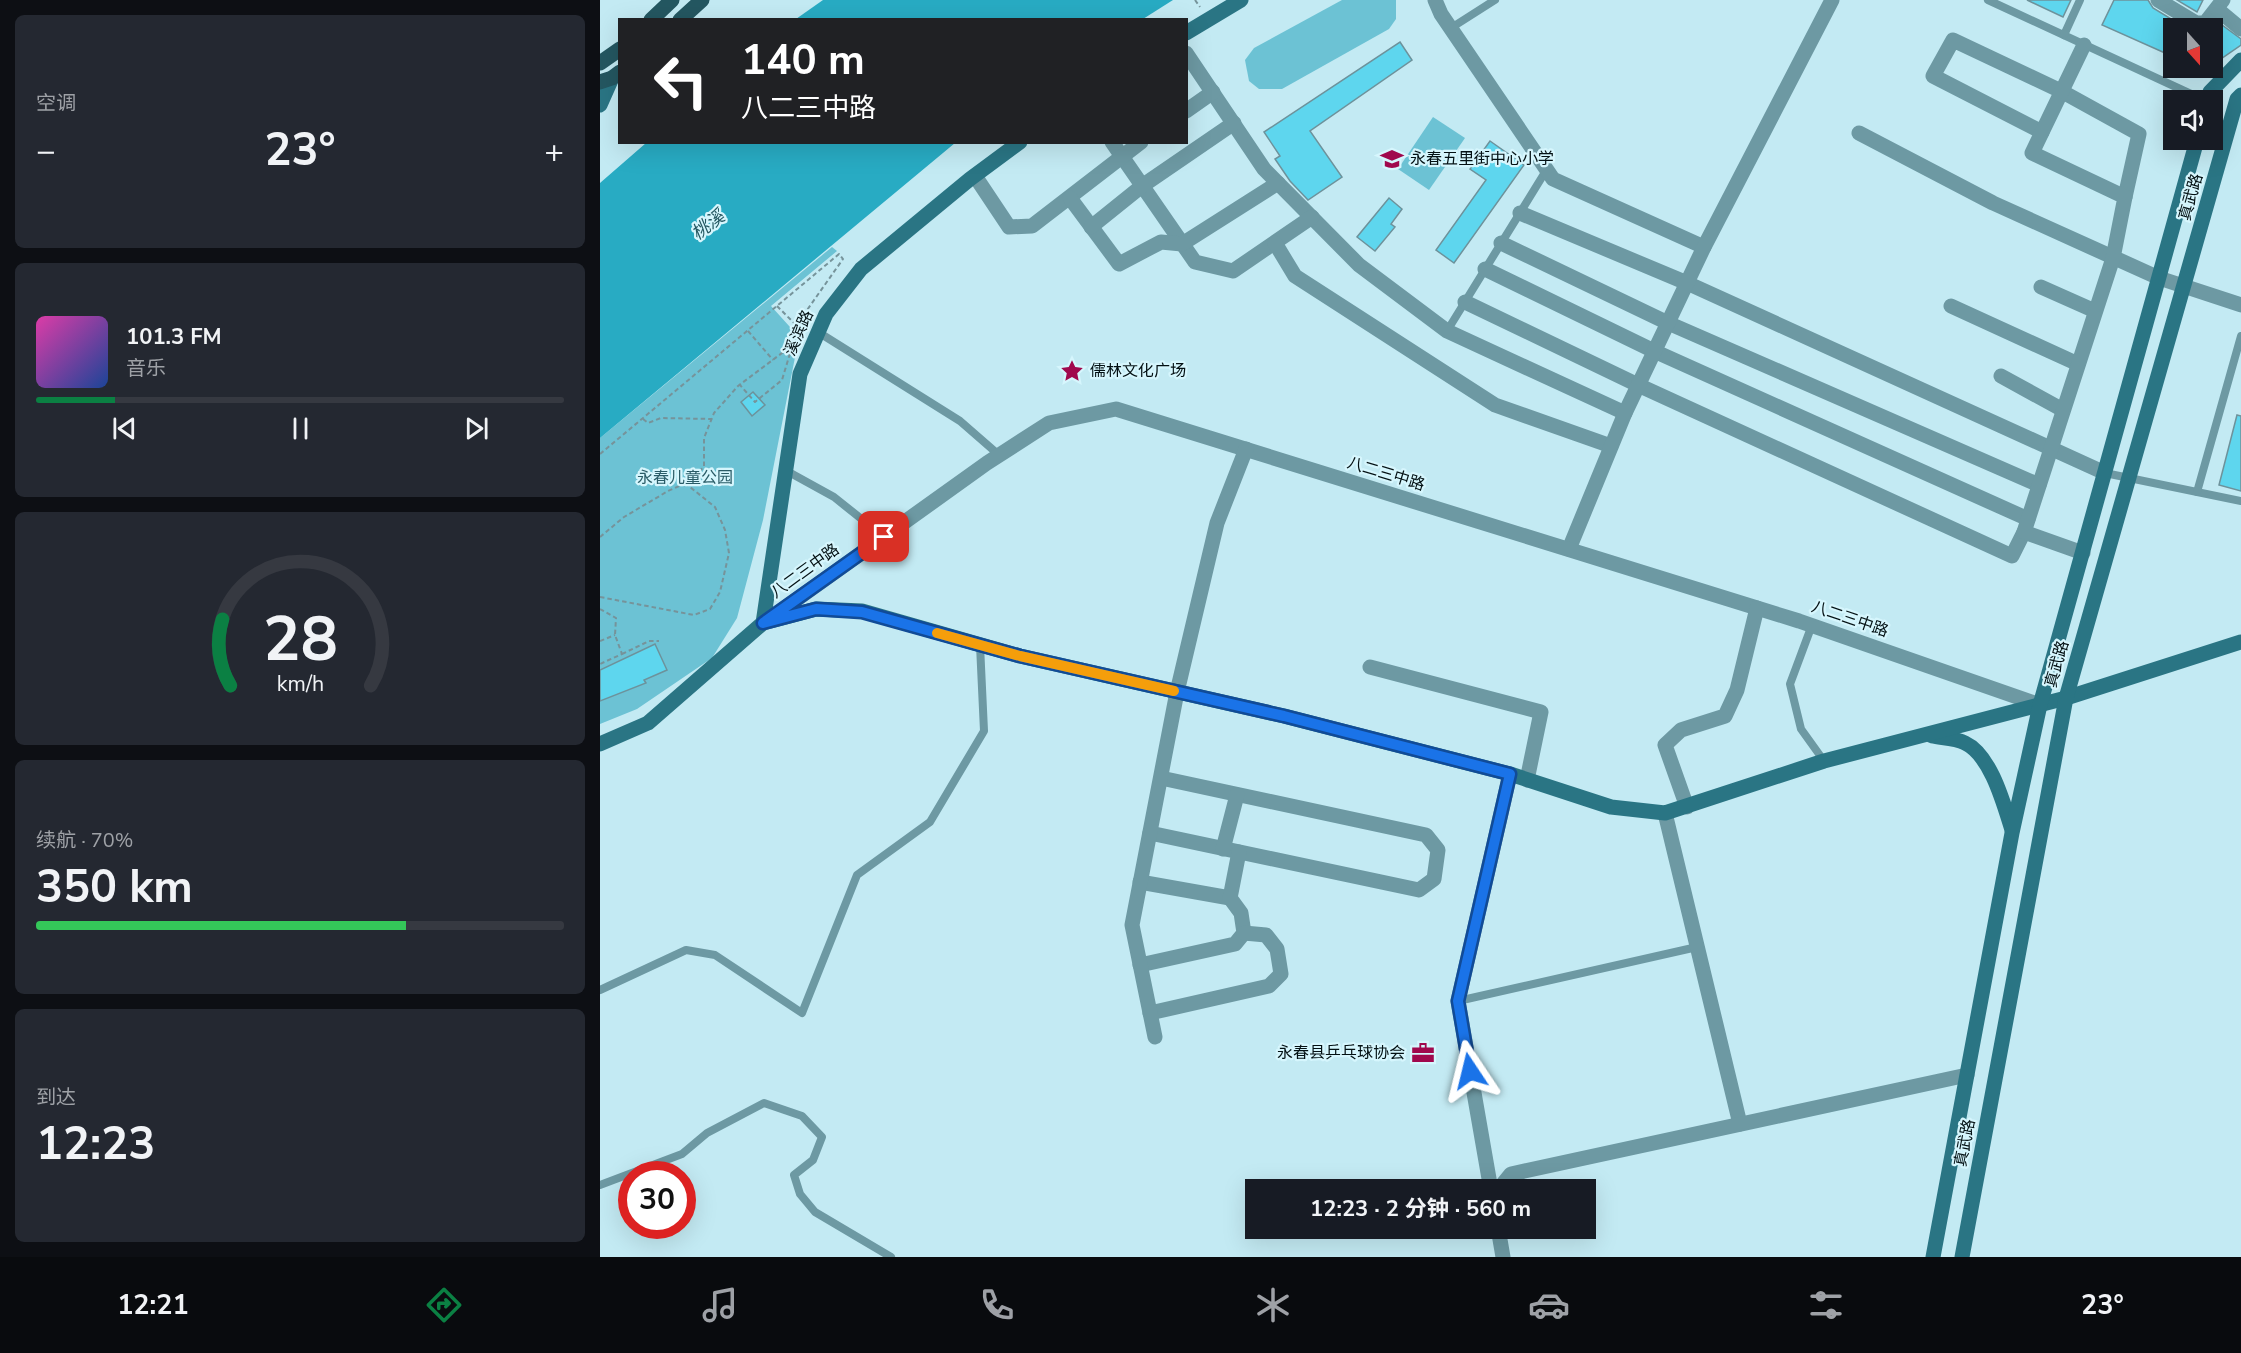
<!DOCTYPE html>
<html lang="zh">
<meta charset="utf-8">
<style>
:root{--surface:#171b24;--page:#242831;--text:#f1f3f6;--muted:#9ea1a6;--line:#363941;--accent:#0b8043}
body{margin:0;font-family:"Nunito Sans","Noto Sans SC",sans-serif;background:var(--page);color:var(--text);height:100vh;display:flex;flex-direction:column;font-size:22px;white-space:nowrap}
*{box-sizing:border-box;margin:0}
p{font-size:20px;color:var(--muted)}
.icon{flex:none;width:33px;height:33px;fill:none;stroke:currentColor;stroke-width:2;stroke-linecap:round;stroke-linejoin:round}
.map{position:relative;flex:1;overflow:hidden}
.sheet{display:flex;flex-direction:column;gap:15px;padding:15px;background:#0d0f14;width:600px}
.sheet>*{flex:none}
.banner{position:absolute;left:18px;top:18px;width:570px;height:126px;border-radius:0px;box-shadow:0 6px 24px #0002;background:#202124;color:#fff;overflow:hidden}
.needle{width:39px;rotate:159deg}
.fabs{position:absolute;left:1563px;top:18px;display:grid;gap:12px}
.fabs a{display:grid;place-items:center;width:60px;height:60px;border-radius:0px;background:var(--surface);box-shadow:0 6px 24px #0002;font-size:30px}
.speed{position:absolute;left:18px;top:1161px;display:flex;gap:12px;font-size:30px;font-weight:700;text-align:center}
.speed>*{display:grid;place-content:center;width:78px;height:78px;border-radius:50%;background:var(--surface);box-shadow:0 6px 24px #0002;line-height:1}
.speed .limit{border:9px solid #d22;background:#fff;color:#111}
.pin{position:absolute;display:grid;place-items:center;width:51px;height:51px;color:#fff;margin:-26px;border-radius:12px;box-shadow:0 3px 9px #0006}
.me{position:absolute;width:66px;margin:-33px;rotate:350deg;stroke-linejoin:round;filter:drop-shadow(0 0 4px #0008)}
.turn{display:flex;align-items:center;gap:21px;height:126px;padding:0 24px;font-size:27px}
.turn .icon{width:78px;height:78px;stroke-width:2.5}
.turn b{display:block;font-size:42px;line-height:51px}
.big{font-size:45px;font-weight:700;line-height:1.1}
.sheet .card{flex:1;display:flex;flex-direction:column;justify-content:center;gap:9px;min-width:0;padding:0 21px;border-radius:9px;background:var(--page)}
.sheet .dial{align-items:center;gap:0}
.dial svg{height:156px;overflow:visible;fill:none;stroke:var(--line);stroke-width:7;stroke-linecap:round;text-anchor:middle}
.dial text{fill:var(--text);stroke:none}
.song{display:flex;align-items:center;gap:18px}
.cover{width:72px;height:72px;border-radius:9px;background:linear-gradient(135deg,hsl(320 70% 55%),hsl(220 70% 35%))}
.played{height:6px;border-radius:3px;background:linear-gradient(90deg,var(--accent) 15%,var(--line) 15%)}
.keys{display:flex;justify-content:space-around;direction:ltr}
.heat{display:flex;justify-content:space-between;align-items:center;font-size:33px;direction:ltr}
.charge{height:9px;border-radius:4px;background:linear-gradient(90deg,#34c759 70%,var(--line) 0)}
.trip{position:absolute;left:645px;top:1179px;width:351px;height:60px;border-radius:0px;background:var(--surface);box-shadow:0 6px 24px #0002;font-weight:700;line-height:60px;text-align:center}
.menu{display:flex;height:96px;justify-content:space-around;align-items:center;background:#090b0e;color:var(--muted)}
.menu .icon{width:42px;height:42px}
.menu .active{color:var(--accent)}
.menu b{font-size:27px;color:var(--text)}
main{display:flex;flex:1;min-height:0}
.map>svg:first-child{display:block}
.green{fill:#6cc2d4}
.water{fill:#28abc3}
.building{fill:#5ed6ee;stroke:#6d929b;stroke-width:1.5}
.lines{fill:none;stroke-linecap:round;stroke-linejoin:round}
.path{stroke:#76939a;stroke-width:2;stroke-dasharray:4.5 3;stroke-linecap:butt}
.lane{stroke:#6d99a3;stroke-width:8}
.street{stroke:#6d99a3;stroke-width:15}
.secondary{stroke:#2a7584;stroke-width:15}
.primary{stroke:#245761;stroke-width:15}
.route-casing{stroke:#114b97;stroke-width:15}
.route{stroke:#1a73e8;stroke-width:10}
.slow{stroke:#f59e0b;stroke-width:10}
.labels{text-anchor:middle;dominant-baseline:central;stroke-width:4.5;stroke-linejoin:round;paint-order:stroke}
.poi-label{font-size:16px;fill:#031013;stroke:#d6f6fd;text-anchor:start}
.street-label{font-size:16px;fill:#031013;stroke:#d6f6fd}
.park-label{font-size:16px;fill:#2a5c67;stroke:#d6f6fd}
.water-label{font-size:18px;font-style:italic;fill:#255862;stroke:#d6f6fd}
</style>
<main>
<section class="sheet">
<div class="card"><p>空调</p>
<div class="heat"><a>−</a><b class="big">23°</b><a>+</a></div>
</div>
<div class="card">
<div class="song"><i class="cover"></i><div><b>101.3 FM</b><p>音乐</p></div></div>
<div class="played"></div>
<div class="keys"><svg class="icon" aria-label="previous" viewBox="0 0 24 24"><path d="M18 5L8 12l10 7zM5 5v14"/></svg><svg class="icon" aria-label="pause" viewBox="0 0 24 24"><path d="M8 5v14M16 5v14"/></svg><svg class="icon" aria-label="next" viewBox="0 0 24 24"><path d="M6 5l10 7-10 7zM19 5v14"/></svg></div>
</div>
<div class="card dial"><svg viewBox="0 0 100 80">
<path d="M14 69A42 42 0 1 1 86 69"/>
<path d="M14 69A42 42 0 0 1 10 35" stroke="#0b8043"/>
<text x="50" y="56" font-size="32" font-weight="700">28</text>
<text x="50" y="72" font-size="11">km/h</text>
</svg></div>
<div class="card"><p>续航 · 70%</p><b class="big">350 km</b><div class="charge"></div></div>
<div class="card"><p>到达</p><b class="big">12:23</b></div>
</section>
<div class="map">
<svg width="1641" height="1257" viewBox="0 0 1641 1257">
<rect width="100%" height="100%" fill="#c3eaf3"/>
<g class="green">
<polygon points="742,0 796,0 796,19 789,29 682,89 659,89 649,81 645,60 654,48"/>
<polygon points="833,117 865,138 829,190 798,169"/>
<polygon points="232,247 237,251 171,306 199,337 163,520 137,618 112,658 37,709 0,724 0,438"/>
</g>
<g class="water">
<polygon points="223,0 573,0 543,19 196,19"/>
<polygon points="46,143 46,142 355,143 0,438 0,183"/>
</g>
<g class="building">
<polygon points="1427,0 1471,0 1463,17"/>
<polygon points="1514,0 1548,0 1553,8 1586,28 1574,28 1574,57 1502,25"/>
<polygon points="1577,0 1603,0 1597,12"/>
<polygon points="1618,22 1641,39 1641,45 1612,65 1612,29"/>
<polygon points="800,42 812,60 710,131 742,177 708,200 690,181 675,159 680,156 664,132"/>
<polygon points="890,141 924,165 854,263 836,250 886,180 870,169"/>
<polygon points="789,198 802,209 791,224 795,227 775,251 757,237"/>
<polygon points="153,392 165,405 152,416 141,402"/>
<polygon points="1637,415 1641,416 1641,491 1619,485"/>
<polygon points="55,644 67,670 44,680 46,683 0,701 0,670"/>
</g>
<g class="lines">
<g class="path">
<polyline points="595,0 600,7"/>
<polyline points="177,306 198,327"/>
<polyline points="148,331 173,360"/>
<polyline points="43,419 48,423 61,418 112,419"/>
<polyline points="0,454 239,254 243,259 200,320 182,380 155,402 140,385"/>
<polyline points="0,537 24,517 68,491 93,480 104,466 104,438 114,413 138,386 190,347 196,348"/>
<polyline points="0,597 94,615 110,609 120,592 129,553 125,530 115,507 85,483"/>
<polyline points="0,609 16,618 15,635 22,654 0,664"/>
<polyline points="0,641 15,635"/>
<polyline points="22,654 49,641 59,641"/>
</g>
<g class="lane">
<polyline points="1388,0 1604,100"/>
<polyline points="851,28 895,0"/>
<polyline points="1464,35 1480,0"/>
<polyline points="847,331 947,169"/>
<polyline points="218,332 360,421 399,455"/>
<polyline points="185,470 234,497 284,537"/>
<polyline points="1505,473 1641,501"/>
<polyline points="1597,492 1641,336"/>
<polyline points="1212,625 1190,684 1201,729 1224,761"/>
<polyline points="0,990 86,950 115,955 202,1013 257,875 330,822 384,731 380,645"/>
<polyline points="858,1001 1097,947"/>
<polyline points="0,1185 82,1154 107,1133 164,1103 202,1116 222,1137 213,1160 194,1175 200,1194 215,1212 291,1257"/>
</g>
<g class="street">
<polyline points="835,0 841,14 953,179 1104,247"/>
<polyline points="1558,0 1596,23 1605,23 1623,0"/>
<polyline points="1617,9 1641,29"/>
<polyline points="586,53 664,169 759,265 847,331 1025,413"/>
<polyline points="586,111 613,92"/>
<polyline points="1442,132 1333,76 1353,40 1461,91 1539,134 1525,197"/>
<polyline points="1259,133 1393,203 1559,278 1641,305"/>
<polyline points="512,142 595,262 633,271 712,217"/>
<polyline points="375,176 409,227 432,226 541,142"/>
<polyline points="470,198 519,264 561,242 582,244 678,183"/>
<polyline points="920,213 1087,283 1505,473"/>
<polyline points="491,227 542,186 634,123"/>
<polyline points="675,243 695,276 895,405 1011,446"/>
<polyline points="901,243 1068,323 1439,485"/>
<polyline points="885,269 1054,351 1428,519"/>
<polyline points="1441,287 1495,311"/>
<polyline points="865,302 1038,385 1412,556 1424,532"/>
<polyline points="1351,306 1478,364"/>
<polyline points="1401,376 1463,410"/>
<polyline points="969,549 1025,413 1104,247 1232,0"/>
<polyline points="1483,553 1424,532 1513,258 1525,197 1432,153 1484,45"/>
<polyline points="165,622 387,463 449,423 516,409 1199,621 1440,705"/>
<polyline points="770,667 941,712 927,780"/>
<polyline points="1087,807 1065,745 1081,730 1125,716 1137,690 1157,608"/>
<polyline points="1065,813 1140,1124"/>
<polyline points="550,833 819,890 834,879 838,850 826,835 561,778"/>
<polyline points="623,849 637,795"/>
<polyline points="540,882 630,898"/>
<polyline points="540,965 635,944 644,933 641,913 630,898 639,852"/>
<polyline points="550,1013 669,986 681,974 677,949 666,935 644,933"/>
<polyline points="555,1037 532,925 577,692 617,523 646,449"/>
<polyline points="891,1190 858,1001 910,774"/>
<polyline points="898,1190 911,1174 1367,1075"/>
<polyline points="898,1228 903,1257"/>
</g>
<g class="secondary">
<polyline points="586,33 641,0"/>
<polyline points="1608,100 1610,92 1641,60"/>
<polyline points="0,105 12,78"/>
<polyline points="163,623 200,374 226,314 261,269 370,179 420,142"/>
<path d="M 1332,736 C 1342,738 1356,738 1365,743 C 1391,755 1404,805 1412,830"/>
<polyline points="0,744 48,723 163,623 216,609 262,611 420,656 684,716 910,774 1011,807 1065,813 1224,761 1466,698 1641,642"/>
<polyline points="1333,1257 1412,833 1440,705 1597,140"/>
<polyline points="1362,1257 1466,698 1637,99 1641,95"/>
</g>
<g class="primary">
<polyline points="51,20 72,0"/>
<polyline points="80,20 102,0"/>
<polyline points="0,63 20,49"/>
<polyline points="0,82 12,78 20,72"/>
</g>
</g>
<g class="lines">
<g class="route-casing">
<polyline id="route" points="284,537 163,623 216,609 262,612 420,656 684,716 910,774 858,1001 870,1071"/>
</g>
<use href="#route" class="route"/>
<polyline class="slow" points="337,633 420,656 574,691"/>
</g>
<defs>
<g id="school-bare" transform="scale(1.8)"><path d="M0-5L7-2L0 1L-7-2ZM-4 1L0 2.5L4 1V4Q0 6-4 4Z" fill="#a0084d" stroke="#d6f6fd" stroke-width="2.5" paint-order="stroke"/></g>
<g id="sight-bare" transform="scale(1.8)"><path d="M0-6L1.8-2.2L6-1.7L2.9 1.2L3.7 5.4L0 3.3L-3.7 5.4L-2.9 1.2L-6-1.7L-1.8-2.2Z" fill="#a0084d" stroke="#d6f6fd" stroke-width="2.5" paint-order="stroke"/></g>
<g id="office-bare" transform="scale(1.8)"><path d="M-6-3h4V-5.5h4V-3h4V5H-6ZM-1-4.5V-3h2v-1.5ZM-6 0V1H6V0Z" fill="#a0084d" stroke="#d6f6fd" stroke-width="2.5" paint-order="stroke"/></g>
</defs>
<g fill-rule="evenodd">
<use href="#school-bare" x="792" y="159"/>
<use href="#sight-bare" x="472" y="371"/>
<use href="#office-bare" x="823" y="1053"/>
</g>
<g class="labels">
<g class="poi-label">
<text x="810" y="159">永春五里街中心小学</text>
<text x="490" y="371">儒林文化广场</text>
<text x="805" y="1053" text-anchor="end">永春县乒乓球协会</text>
</g>
<g class="street-label">
<text transform="translate(1591 197) rotate(-74)">真武路</text>
<text transform="translate(199 333) rotate(-66)">溪滨路</text>
<text transform="translate(786 474) rotate(17)">八二三中路</text>
<text transform="translate(205 571) rotate(-36)">八二三中路</text>
<text transform="translate(1250 619) rotate(19)">八二三中路</text>
<text transform="translate(1457 664) rotate(-74)">真武路</text>
<text transform="translate(1365 1143) rotate(-79)">真武路</text>
</g>
<g class="park-label">
<text x="85" y="478">永春儿童公园</text>
</g>
<g class="water-label">
<text transform="translate(108 225) rotate(-37)">桃溪</text>
</g>
</g>
</svg>
<div class="fabs">
<a><svg class="needle" viewBox="-14 -14 28 28"><path d="M0-13l5 13h-10z" fill="#e53935"/><path d="M0 13l5-13h-10z" fill="#9ea1a6"/></svg></a>
<a><svg class="icon" aria-label="sound" viewBox="0 0 24 24"><path d="M4 9h4l5-4v14l-5-4H4zM17 9q2 3 0 6"/></svg></a>
</div>
<div class="speed"><div class="limit">30</div></div>
<div class="pin" style="left:284px;top:537px;background:#d93025"><svg class="icon" aria-label="arrive" viewBox="0 0 24 24"><path d="M6 21V4h12l-3 4 3 4H6"/></svg></div>
<svg class="me" style="left:870px;top:1071px" viewBox="-20 -20 40 40"><path d="M0-17L14 15 0 8-14 15z" fill="#1a73e8" stroke="#fff" stroke-width="4"/></svg>
<div class="trip">12:23 · 2 分钟 · 560 m</div>
<div class="banner">
<div class="turn"><svg class="icon" aria-label="left" viewBox="0 0 24 24"><path d="M17 20v-9H6M10 6l-5 5 5 5"/></svg><div><b>140 m</b>八二三中路</div></div>
</div>
</div>
</main>
<nav class="menu">
<b>12:21</b>
<svg class="icon active" aria-label="directions" viewBox="0 0 24 24"><path d="M12 3l9 9-9 9-9-9zM9 14v-3h6M13 9l2 2-2 2"/></svg>
<svg class="icon" aria-label="music" viewBox="0 0 24 24"><path d="M9 18V5l10-2v13"/><circle cx="6" cy="18" r="3"/><circle cx="16" cy="16" r="3"/></svg>
<svg class="icon" aria-label="phone" viewBox="0 0 24 24"><path d="M5 4h4l2 5-3 2q2 4 5 5l2-3 5 2v4C11 20 4 13 5 4z"/></svg>
<svg class="icon" aria-label="climate" viewBox="0 0 24 24"><path d="M12 3v18M4 7l16 10M4 17L20 7"/></svg>
<svg class="icon" aria-label="car" viewBox="0 0 24 24"><path d="M5 17H2v-5l4-1 3-4h7l3 4 3 1v5h-3M9 17h6M6 11h13"/><circle cx="7" cy="17" r="2"/><circle cx="17" cy="17" r="2"/></svg>
<svg class="icon" aria-label="filters" viewBox="0 0 24 24"><path d="M4 7h16M4 17h16"/><circle cx="9" cy="7" r="2"/><circle cx="15" cy="17" r="2"/></svg>
<b>23°</b>
</nav>
